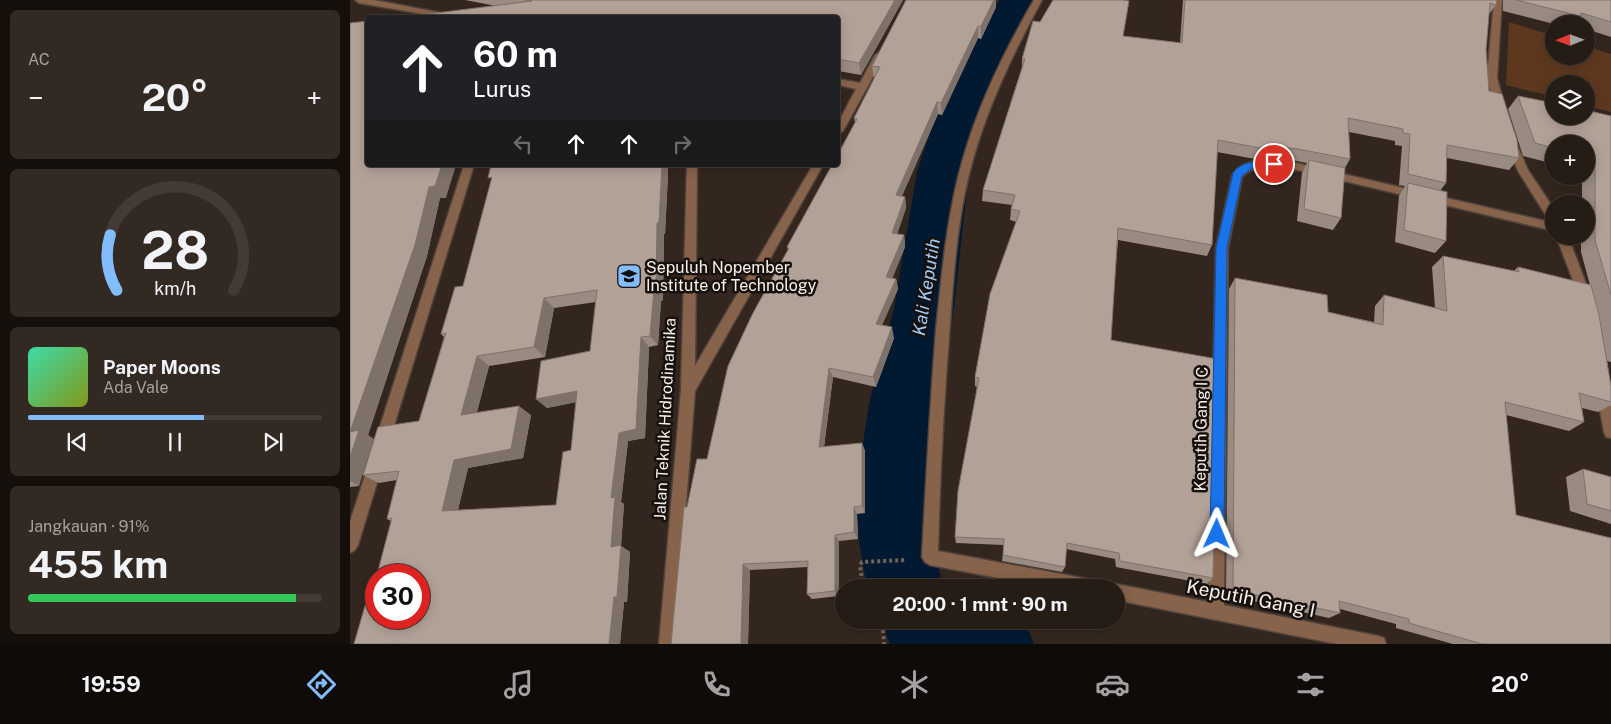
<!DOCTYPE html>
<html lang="id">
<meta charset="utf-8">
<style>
:root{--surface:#261c16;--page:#322923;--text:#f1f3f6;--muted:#a4a1a1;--line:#423a35;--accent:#82bcfa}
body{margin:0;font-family:"Public Sans",sans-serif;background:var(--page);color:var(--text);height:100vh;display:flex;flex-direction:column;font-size:19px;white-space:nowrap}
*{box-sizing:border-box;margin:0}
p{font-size:16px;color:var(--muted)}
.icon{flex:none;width:28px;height:28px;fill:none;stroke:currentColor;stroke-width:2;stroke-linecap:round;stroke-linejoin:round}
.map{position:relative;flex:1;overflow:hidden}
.details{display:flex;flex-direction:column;gap:10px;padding:10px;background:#150f0c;width:350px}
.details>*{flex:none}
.top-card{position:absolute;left:15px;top:15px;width:475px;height:152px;border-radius:5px;box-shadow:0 2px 12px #0003,0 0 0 1px var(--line);background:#202124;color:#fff;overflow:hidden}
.needle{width:32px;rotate:269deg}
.controls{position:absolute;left:1195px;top:15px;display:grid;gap:10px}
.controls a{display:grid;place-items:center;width:50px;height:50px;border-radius:50%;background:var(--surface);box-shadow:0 2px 12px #0003,0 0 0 1px var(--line);font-size:25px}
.speed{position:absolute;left:15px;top:564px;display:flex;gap:10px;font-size:25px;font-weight:700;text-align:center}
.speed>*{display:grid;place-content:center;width:65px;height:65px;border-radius:50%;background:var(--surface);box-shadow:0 2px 12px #0003,0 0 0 1px var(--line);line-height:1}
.speed .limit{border:8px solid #d22;background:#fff;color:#111}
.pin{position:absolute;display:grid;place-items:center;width:42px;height:42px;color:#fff;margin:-21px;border:2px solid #fff;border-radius:50%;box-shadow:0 1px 5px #0007}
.me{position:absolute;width:55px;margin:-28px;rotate:1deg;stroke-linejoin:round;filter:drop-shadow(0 0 4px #0008)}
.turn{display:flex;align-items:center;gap:18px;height:105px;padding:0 25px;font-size:22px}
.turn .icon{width:65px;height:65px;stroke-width:2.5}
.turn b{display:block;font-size:35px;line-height:42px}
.lanes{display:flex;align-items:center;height:48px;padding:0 25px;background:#0003;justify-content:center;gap:25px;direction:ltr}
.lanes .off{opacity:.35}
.big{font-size:38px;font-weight:700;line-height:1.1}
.details .card{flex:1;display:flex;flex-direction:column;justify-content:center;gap:8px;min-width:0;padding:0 18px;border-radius:8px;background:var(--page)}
.details .dial{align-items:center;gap:0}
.dial svg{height:130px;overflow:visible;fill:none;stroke:var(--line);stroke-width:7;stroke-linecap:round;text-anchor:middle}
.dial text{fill:var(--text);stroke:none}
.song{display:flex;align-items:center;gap:15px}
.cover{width:60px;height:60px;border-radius:8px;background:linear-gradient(135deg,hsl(160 70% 55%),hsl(70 70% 35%))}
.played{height:5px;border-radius:2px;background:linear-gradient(90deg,var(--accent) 60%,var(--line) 60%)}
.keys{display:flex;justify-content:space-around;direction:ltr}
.heat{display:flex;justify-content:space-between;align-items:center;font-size:28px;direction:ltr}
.charge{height:8px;border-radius:4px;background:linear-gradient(90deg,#34c759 91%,var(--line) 0)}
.trip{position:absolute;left:485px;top:579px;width:290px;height:50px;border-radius:25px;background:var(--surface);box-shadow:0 2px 12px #0003,0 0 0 1px var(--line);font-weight:700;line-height:50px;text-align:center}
.menu{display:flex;height:80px;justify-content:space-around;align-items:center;background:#0f0b09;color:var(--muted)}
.menu .icon{width:35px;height:35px}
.menu .active{color:var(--accent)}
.menu b{font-size:22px;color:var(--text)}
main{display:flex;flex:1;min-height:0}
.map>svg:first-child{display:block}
.green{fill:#5d381f}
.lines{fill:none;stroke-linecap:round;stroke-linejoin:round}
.river{fill:#021932;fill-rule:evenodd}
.lane-casing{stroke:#4f423b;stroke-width:3}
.street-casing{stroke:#4f423b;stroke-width:3}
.path{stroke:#71655e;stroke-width:4;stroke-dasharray:3 3;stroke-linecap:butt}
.lane{fill:#88634b;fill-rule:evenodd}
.street{fill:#88634b;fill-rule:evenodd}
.wall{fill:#998a82;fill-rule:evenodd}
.shaded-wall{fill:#7d716a}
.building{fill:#b2a197;stroke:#7d716a;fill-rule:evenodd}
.route{fill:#1a73e8;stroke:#114b97}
.labels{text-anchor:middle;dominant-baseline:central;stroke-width:5;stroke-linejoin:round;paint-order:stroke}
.poi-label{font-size:16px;fill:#f9f0eb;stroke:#16110d;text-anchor:start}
.street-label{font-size:16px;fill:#f9f0eb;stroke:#16110d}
.water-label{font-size:18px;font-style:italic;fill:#9fcbfa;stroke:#16110d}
.near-street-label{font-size:19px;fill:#f9f0eb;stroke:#16110d}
</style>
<main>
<section class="details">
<div class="card"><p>AC</p>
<div class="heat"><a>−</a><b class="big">20°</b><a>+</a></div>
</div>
<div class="card dial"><svg viewBox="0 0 100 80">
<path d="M14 69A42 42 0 1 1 86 69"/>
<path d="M14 69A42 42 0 0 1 10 35" stroke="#82bcfa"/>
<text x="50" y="56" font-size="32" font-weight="700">28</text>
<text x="50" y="72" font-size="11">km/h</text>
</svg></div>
<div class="card">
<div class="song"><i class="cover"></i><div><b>Paper Moons</b><p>Ada Vale</p></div></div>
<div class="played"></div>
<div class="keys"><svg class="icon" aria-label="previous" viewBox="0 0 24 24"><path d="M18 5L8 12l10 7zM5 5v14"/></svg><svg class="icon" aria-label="pause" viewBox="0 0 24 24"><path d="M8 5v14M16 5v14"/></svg><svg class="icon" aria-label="next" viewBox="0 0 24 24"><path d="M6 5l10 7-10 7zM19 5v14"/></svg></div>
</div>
<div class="card"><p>Jangkauan · 91%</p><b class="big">455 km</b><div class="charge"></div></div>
</section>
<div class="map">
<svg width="1261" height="644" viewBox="0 0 1261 644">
<rect width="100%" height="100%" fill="#33261e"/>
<polygon class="green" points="1159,22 1204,36 1204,56 1236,56 1236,46 1261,54 1261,112 1236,106 1236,84 1204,84 1204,97 1156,85"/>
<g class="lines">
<g class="river">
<polygon points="649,0 691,0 645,94 631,130 619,171 604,308 585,404 575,507 593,588 517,588 503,507 519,404 544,308 567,171 581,130 597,94"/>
<polygon points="530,620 674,620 684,644 540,644"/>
</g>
<g class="lane-casing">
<g id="lane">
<polygon points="5,0 24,0 118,18 96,18 9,3"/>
<polygon points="530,52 535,55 493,131 488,134 488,123 506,89 488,85 488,79 510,83 525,55"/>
<polygon points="114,165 124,165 39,442 37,447 32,448 27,447 25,442"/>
<polygon points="337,165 347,165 345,366 463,165 473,165 345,391 325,644 309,644 331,390"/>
<polygon points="26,456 31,458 33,463 8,545 5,550 0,553 0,522 19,463 21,458"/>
</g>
</g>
<g class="street-casing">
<g id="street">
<path d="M 684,0 L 692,0 C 665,50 640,101 624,156 C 608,210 604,268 600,324 C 594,400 590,475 588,551 L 743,580 L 749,582 L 751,588 L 700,588 L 580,565 L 575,562 L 572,557 C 576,481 580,406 586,330 C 592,273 597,214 613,159 C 629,103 655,50 684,0 Z"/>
<polygon points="1144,0 1152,0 1147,78 1155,108 1150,111 1145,108 1137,78"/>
<path d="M 1162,142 L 1166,143 L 1178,170 L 1204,209 L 1204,231 L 952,171 C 934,168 906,161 892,177 L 878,248 L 874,605 L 1028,636 L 1034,638 L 1036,644 L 987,644 L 766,600 L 766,588 L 760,588 L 766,584 L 858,602 L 866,248 L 882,176 C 894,156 921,159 942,162 L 1200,222 L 1168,171 L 1157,146 Z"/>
<polygon points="1206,236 1218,236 1241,297 1239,301 1231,301"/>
<polygon points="1253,384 1258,386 1261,397 1261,438 1256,437 1254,432 1246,390 1248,386"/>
</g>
</g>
<g class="path">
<polyline points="513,588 510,565 512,562 555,560"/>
<polyline points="527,620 533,629 534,644"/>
</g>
<use href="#lane" class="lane"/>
<use href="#street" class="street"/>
</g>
<g class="wall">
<polygon points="115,0 553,0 511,75 488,71 488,18 146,6"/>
<polygon points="833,0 1147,0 1146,5 1139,14 1136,50 1139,91 1169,158 1159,170 1097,158 1096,183 1090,191 1096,241 1085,253 1045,242 1049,196 1055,186 1049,185 1052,146 1045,145 1045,141 999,132 1000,159 995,168 991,218 983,230 947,221 952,173 957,163 942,160 917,158 905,159 867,152 862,245 857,256 768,240 761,331 761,340 863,578 857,584 766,567 765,559 716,549 715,567 712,572 652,561 654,545 606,543 605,537 627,387 625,386 625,377 667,222 660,220 661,209 662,205 632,201 633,190 672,67 672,59 830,43"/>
<polygon points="1153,0 1261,0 1261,37 1236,29 1236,24 1204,24 1153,11"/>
<polygon points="646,7 631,39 628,38 592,115 588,114 552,196 555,197 556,208 547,234 554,235 555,247 542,278 546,279 548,289 532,325 544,338 526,387 483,377 474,447 512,443 515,451 515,513 507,514 508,539 489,541 489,596 462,599 457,594 458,567 400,570 398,644 337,507 357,459 438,250 437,247 505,123 504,118 525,78 524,78 522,66"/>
<polygon points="0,23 96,198 90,198 77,256 18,435 9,486 0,487"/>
<polygon points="1168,96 1261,116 1261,362 1257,361 1261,386 1261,405 1248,412 1232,408 1234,422 1219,431 1156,415 1166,515 1261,644 1103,644 1046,628 1046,624 990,609 990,613 979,618 876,595 879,289 885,278 978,312 1024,322 1025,306 1034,295 1085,308 1082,267 1093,256 1164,271 1168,267 1240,285 1231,252 1231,236 1236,236 1236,204 1232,204 1232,176 1236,176 1236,144 1204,144 1204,164 1173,156 1158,109"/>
<path d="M 141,165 L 318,165 L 318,175 L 315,234 L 314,234 L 313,300 L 311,301 L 308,345 L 299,347 L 295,438 L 278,441 L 271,502 L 274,504 L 271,546 L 280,552 L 277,602 L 274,602 L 270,644 L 4,644 L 24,585 L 41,521 L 37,519 L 47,480 L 29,483 L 13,475 L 69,421 L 94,337 L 91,334 L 113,286 L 141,181 ZM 246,302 L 240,351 L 186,399 L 197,408 L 226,402 L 221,450 L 206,505 L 108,510 L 118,468 L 173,458 L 181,415 L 127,412 L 139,366 L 195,357 L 204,308 Z"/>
<polygon points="1233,469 1261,477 1261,524 1220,511 1216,477"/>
</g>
<g class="shaded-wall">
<polygon points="545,0 553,0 511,75 509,63"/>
<polygon points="644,0 646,0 646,7 631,39 631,26"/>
<polygon points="628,26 628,38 592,115 591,103"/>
<polygon points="587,102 588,114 547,207 546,195"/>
<polygon points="92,165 106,165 96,198 90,198 77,256 18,435 24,439 9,486 0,481 0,432 79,187"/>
<polygon points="312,165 318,165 318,175 315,234 314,234 313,300 311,301 308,345 300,336 307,223"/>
<polygon points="555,197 556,208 544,244 542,233"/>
<polygon points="554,235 555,247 539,287 536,277"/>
<polygon points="546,279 548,289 528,334 526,324"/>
<polygon points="194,298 204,308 195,357 184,347"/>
<polygon points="542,327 544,338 526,387 523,377"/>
<polygon points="291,337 299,347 295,438 278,441 271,502 274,504 271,546 280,552 277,602 274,602 270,644 259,644 261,498 269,433"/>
<polygon points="127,356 139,366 124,423 111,415"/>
<polygon points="479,368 483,377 473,455 469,447"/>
<polygon points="227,391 237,400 197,408 186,399"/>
<polygon points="169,406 181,415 173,458 118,468 106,518 92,511 104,460"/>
<polygon points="512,443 515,451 515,513 512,506"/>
<polygon points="504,507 507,514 508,539 504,532"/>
<polygon points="485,535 489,541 489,596 485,591"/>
<polygon points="393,564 400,570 398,644 391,644"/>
</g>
<g class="building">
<polygon points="175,0 545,0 509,63 488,59 488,18 46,18 182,1"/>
<polygon points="556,0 644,0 631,26 628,26 591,103 587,102 546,195 555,197 542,233 554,235 536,277 546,279 526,324 542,327 523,377 479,368 469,447 512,443 512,506 504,507 504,532 485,535 485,591 457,594 458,561 393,564 391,644 321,644 334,507 337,507 347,459 357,459 378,366 403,313 439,248 437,247 482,165 488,165 488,154 507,119 504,118 530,67 522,66"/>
<polygon points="703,0 773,0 779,1 773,36 832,43 835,0 1147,0 1146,5 1140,3 1136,50 1139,91 1152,94 1167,140 1169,158 1097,145 1096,183 1058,174 1060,134 1053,133 1053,129 998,118 1000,159 948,149 922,146 910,148 868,140 862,245 768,228 761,340 867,359 863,578 770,561 769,553 717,543 715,567 653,555 654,539 605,537 608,491 629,378 625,377 640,294 670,211 661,209 665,195 633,190 675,59 672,59 683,21 690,22"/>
<polygon points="1166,0 1261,0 1261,22 1231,13 1230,16"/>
<polygon points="18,21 18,165 92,165 85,186 79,187 65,245 0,432 9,430 0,457 0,23"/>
<polygon points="1168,96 1204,103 1204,116 1236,116 1236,110 1261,116 1261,295 1245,240 1245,158 1236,156 1236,144 1204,144 1204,148 1185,143"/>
<polygon points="959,160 995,168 991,218 954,209"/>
<path d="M 141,165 L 312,165 L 309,222 L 307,223 L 306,290 L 304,290 L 300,336 L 291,337 L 286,429 L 269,433 L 261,498 L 265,497 L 261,547 L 271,545 L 267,597 L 264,597 L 259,644 L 4,644 L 21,585 L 24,585 L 26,578 L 26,618 L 69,618 L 69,575 L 27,575 L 42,518 L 37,519 L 49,471 L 13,475 L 28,427 L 69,421 L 96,333 L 91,334 L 105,287 L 113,286 L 142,177 L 138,178 ZM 247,290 L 240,351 L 191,361 L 186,399 L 227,391 L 221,450 L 213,452 L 206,505 L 92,511 L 104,460 L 161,449 L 169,406 L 111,415 L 127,356 L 184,347 L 194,298 Z"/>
<polygon points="1058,183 1097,192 1096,241 1054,230"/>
<polygon points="1093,256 1169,272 1168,267 1241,285 1249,315 1261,386 1261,402 1229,393 1234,422 1155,402 1166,515 1261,538 1261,644 1132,644 1059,623 1059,619 989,601 990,613 883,590 885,278 977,295 978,312 1033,325 1034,295 1097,311"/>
<polygon points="1233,469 1261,477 1261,511 1237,504"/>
</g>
<path class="route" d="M 924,161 L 928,164 L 927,166 L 901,169 L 892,176 L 877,248 L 874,534 L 872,539 L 867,541 L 862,539 L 860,534 L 866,248 L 883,173 C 892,160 909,162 924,161 Z"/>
<defs>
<g id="university-square" transform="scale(1.25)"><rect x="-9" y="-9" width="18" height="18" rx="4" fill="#82bcfa" stroke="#16110d"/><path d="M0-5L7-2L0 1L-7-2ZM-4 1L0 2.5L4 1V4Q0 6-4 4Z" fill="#111"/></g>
</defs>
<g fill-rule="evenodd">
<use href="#university-square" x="279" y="276"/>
</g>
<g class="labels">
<g class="poi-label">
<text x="296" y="267">Sepuluh Nopember<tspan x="296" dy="18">Institute of Technology</tspan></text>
</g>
<g class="street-label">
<text transform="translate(315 419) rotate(-87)">Jalan Teknik Hidrodinamika</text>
<text transform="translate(851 429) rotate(-89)">Keputih Gang I C</text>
</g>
<g class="water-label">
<text transform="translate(576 287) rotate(-81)">Kali Keputih</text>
</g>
<g class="near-street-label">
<text transform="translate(901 598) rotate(11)">Keputih Gang I</text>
</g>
</g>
</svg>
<div class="controls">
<a><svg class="needle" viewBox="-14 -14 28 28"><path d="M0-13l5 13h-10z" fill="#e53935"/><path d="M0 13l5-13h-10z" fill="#a4a1a1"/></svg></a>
<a><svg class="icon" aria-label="layers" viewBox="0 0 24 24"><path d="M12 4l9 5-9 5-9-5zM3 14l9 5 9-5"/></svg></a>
<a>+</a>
<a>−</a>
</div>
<div class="speed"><div class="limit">30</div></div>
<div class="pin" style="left:924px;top:164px;background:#d93025"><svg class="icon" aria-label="arrive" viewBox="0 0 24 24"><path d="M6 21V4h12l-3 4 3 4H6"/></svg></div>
<svg class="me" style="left:867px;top:534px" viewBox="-20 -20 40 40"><path d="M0-17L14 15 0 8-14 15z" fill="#1a73e8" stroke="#fff" stroke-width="4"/></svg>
<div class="trip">20:00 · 1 mnt · 90 m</div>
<div class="top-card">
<div class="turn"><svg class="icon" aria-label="ahead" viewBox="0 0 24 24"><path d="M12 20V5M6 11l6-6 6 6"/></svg><div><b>60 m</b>Lurus</div></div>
<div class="lanes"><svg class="icon off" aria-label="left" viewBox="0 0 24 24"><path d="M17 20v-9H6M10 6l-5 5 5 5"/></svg><svg class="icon" aria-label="ahead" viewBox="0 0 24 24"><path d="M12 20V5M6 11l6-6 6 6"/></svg><svg class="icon" aria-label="ahead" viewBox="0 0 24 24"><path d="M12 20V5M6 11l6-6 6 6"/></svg><svg class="icon off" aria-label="right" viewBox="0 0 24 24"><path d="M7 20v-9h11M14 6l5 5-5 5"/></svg></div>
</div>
</div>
</main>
<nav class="menu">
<b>19:59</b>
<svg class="icon active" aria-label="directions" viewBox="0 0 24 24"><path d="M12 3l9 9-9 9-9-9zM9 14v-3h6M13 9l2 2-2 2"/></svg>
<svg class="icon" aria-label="music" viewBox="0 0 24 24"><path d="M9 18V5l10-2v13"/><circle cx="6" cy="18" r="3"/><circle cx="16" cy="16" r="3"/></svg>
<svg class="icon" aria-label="phone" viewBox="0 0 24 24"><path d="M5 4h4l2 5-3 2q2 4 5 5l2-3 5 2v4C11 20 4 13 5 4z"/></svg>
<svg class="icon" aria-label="climate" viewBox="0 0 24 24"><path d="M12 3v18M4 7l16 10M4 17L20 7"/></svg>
<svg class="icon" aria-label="car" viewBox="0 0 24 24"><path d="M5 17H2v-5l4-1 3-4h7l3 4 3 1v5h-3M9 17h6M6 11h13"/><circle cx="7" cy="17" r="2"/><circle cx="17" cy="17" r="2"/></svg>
<svg class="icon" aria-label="filters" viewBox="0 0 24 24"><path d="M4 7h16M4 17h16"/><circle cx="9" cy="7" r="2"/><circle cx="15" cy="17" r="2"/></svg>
<b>20°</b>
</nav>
